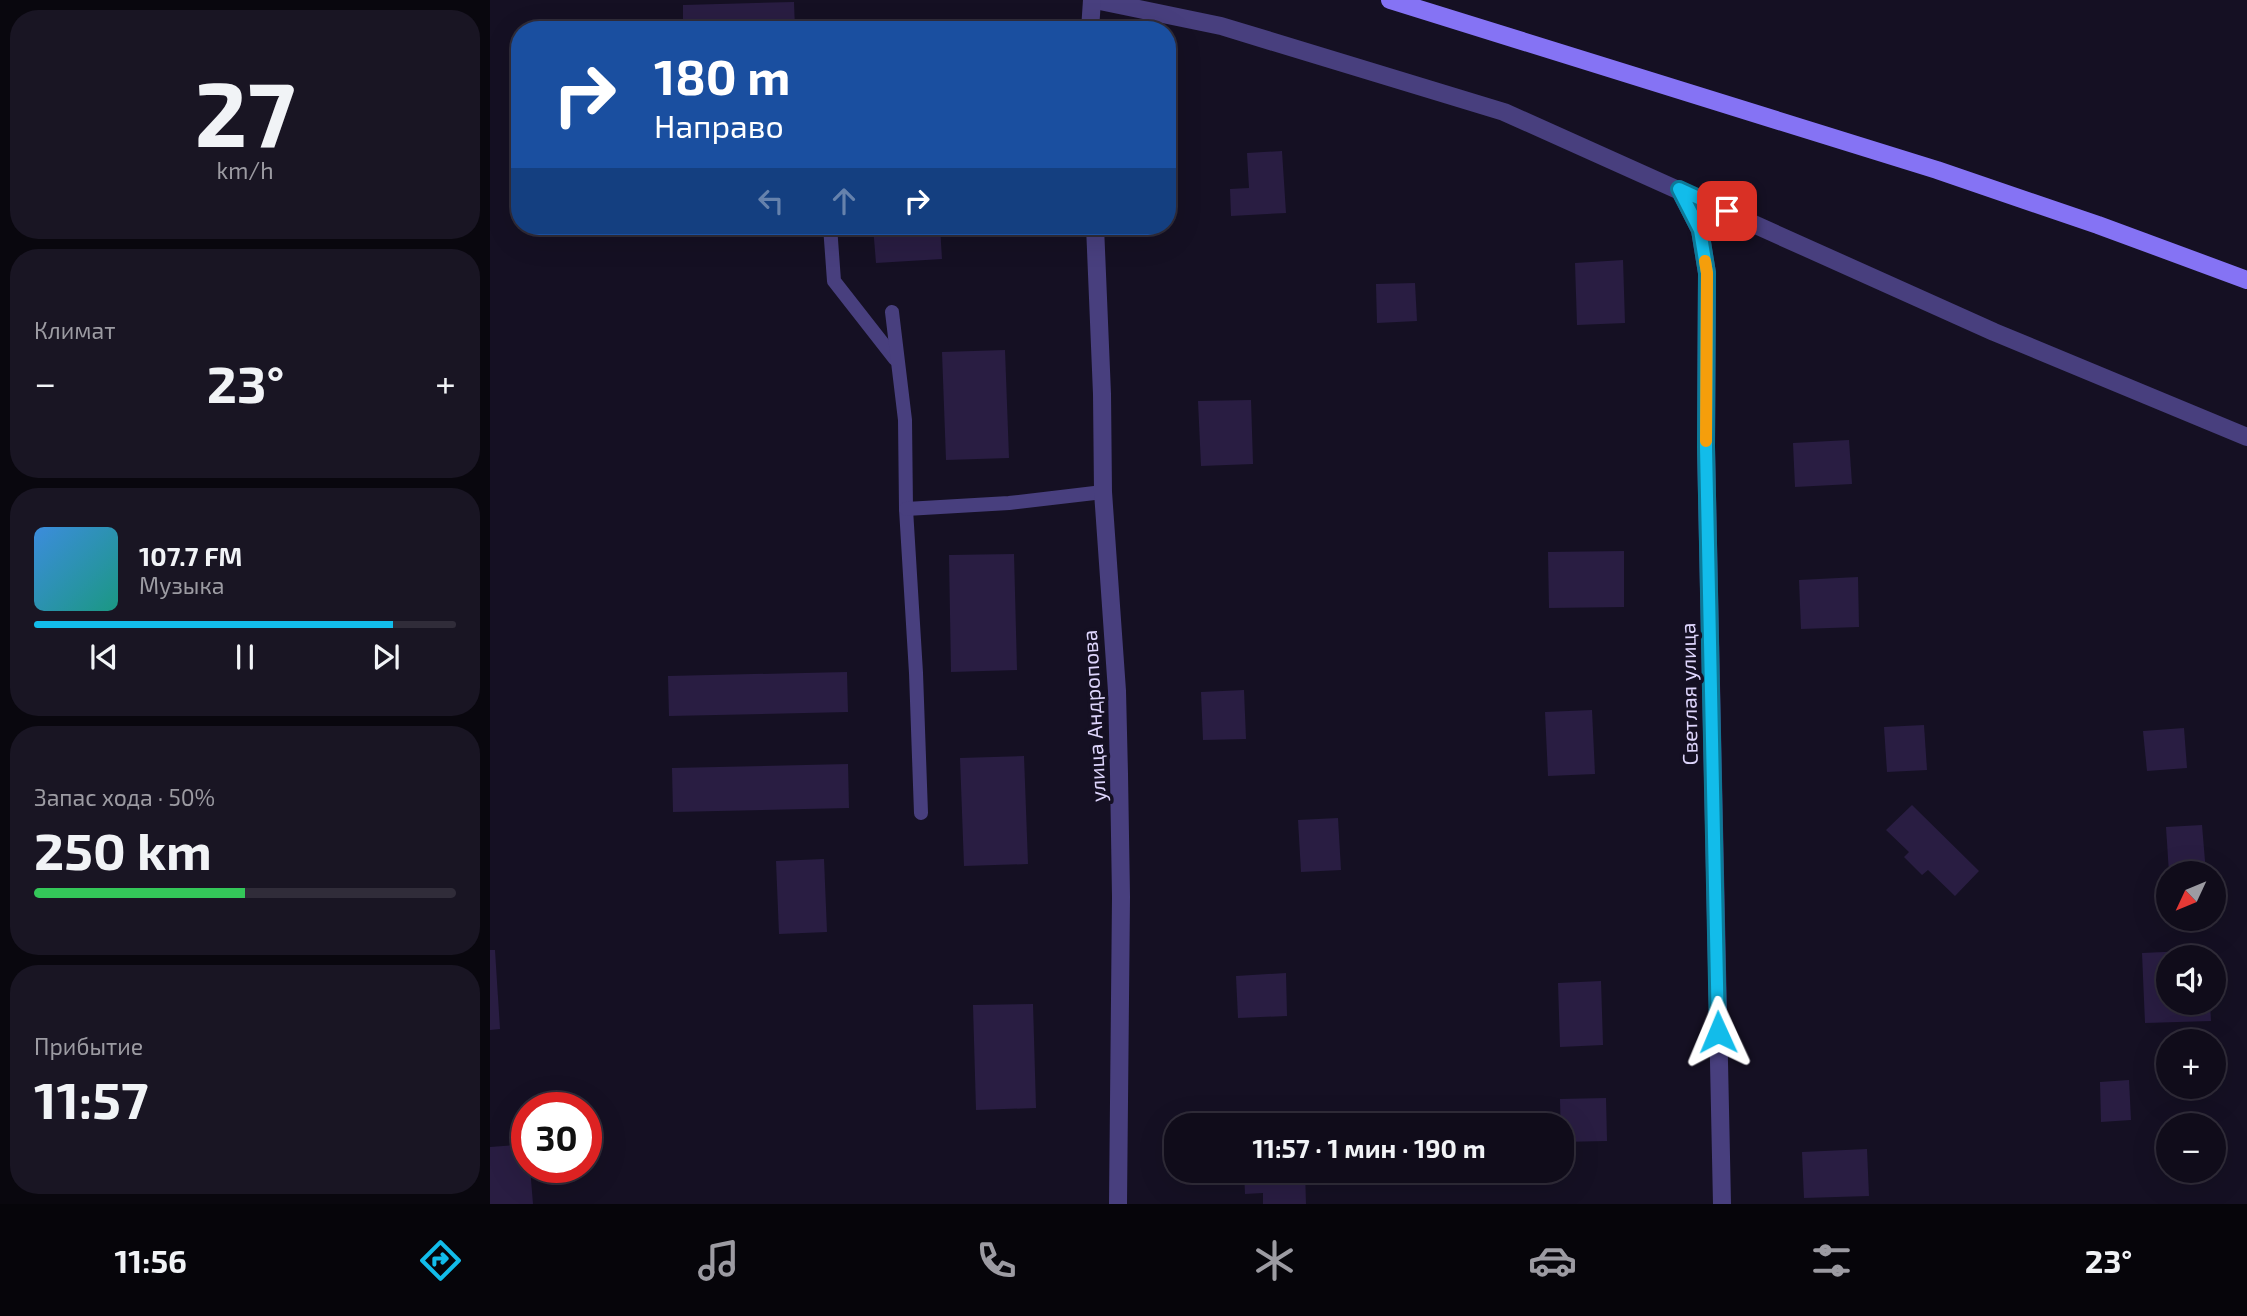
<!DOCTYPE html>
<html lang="ru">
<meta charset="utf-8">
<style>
:root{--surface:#100c1a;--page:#191523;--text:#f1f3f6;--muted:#9c9ba2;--line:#302c39;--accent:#12bcea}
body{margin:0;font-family:"Exo 2",sans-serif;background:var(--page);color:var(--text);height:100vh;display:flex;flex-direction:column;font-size:26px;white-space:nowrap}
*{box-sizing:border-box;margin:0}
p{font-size:23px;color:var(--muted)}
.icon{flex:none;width:38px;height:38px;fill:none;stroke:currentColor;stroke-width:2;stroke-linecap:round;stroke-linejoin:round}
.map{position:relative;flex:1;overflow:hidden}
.side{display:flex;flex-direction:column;gap:10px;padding:10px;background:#09070e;width:490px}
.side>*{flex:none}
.top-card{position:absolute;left:21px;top:21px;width:665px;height:214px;border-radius:28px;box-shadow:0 7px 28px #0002,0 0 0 2px var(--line);background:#1a4fa0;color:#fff;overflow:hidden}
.needle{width:46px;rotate:226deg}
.fabs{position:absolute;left:1666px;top:861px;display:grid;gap:14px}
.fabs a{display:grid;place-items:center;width:70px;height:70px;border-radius:50%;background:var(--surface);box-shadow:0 7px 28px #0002,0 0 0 2px var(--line);font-size:35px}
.speed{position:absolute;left:21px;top:1092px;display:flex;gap:14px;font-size:35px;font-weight:700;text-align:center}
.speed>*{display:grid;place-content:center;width:91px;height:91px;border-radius:50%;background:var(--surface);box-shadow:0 7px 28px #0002,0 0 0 2px var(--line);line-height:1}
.speed .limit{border:10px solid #d22;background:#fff;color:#111}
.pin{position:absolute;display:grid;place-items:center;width:60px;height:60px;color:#fff;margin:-30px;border-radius:14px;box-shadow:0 4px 10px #0006}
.me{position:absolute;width:77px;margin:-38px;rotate:359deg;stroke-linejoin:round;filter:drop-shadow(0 0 5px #0008)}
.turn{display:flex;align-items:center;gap:24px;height:147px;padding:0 28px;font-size:32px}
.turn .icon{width:91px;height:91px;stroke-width:2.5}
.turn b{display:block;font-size:49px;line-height:60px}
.lanes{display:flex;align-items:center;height:66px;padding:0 28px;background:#0003;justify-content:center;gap:35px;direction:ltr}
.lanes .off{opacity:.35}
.big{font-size:52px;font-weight:700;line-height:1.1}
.side .widget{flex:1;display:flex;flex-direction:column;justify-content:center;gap:10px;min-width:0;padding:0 24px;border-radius:28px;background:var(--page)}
.side .dial{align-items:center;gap:0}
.dial b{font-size:91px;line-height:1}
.song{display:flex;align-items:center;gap:21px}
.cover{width:84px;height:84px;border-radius:10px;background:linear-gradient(135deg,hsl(210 70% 55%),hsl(170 70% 35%))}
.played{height:7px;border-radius:4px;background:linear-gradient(90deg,var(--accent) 85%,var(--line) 85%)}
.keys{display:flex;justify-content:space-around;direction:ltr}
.heat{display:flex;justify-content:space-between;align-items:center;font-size:38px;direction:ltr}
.charge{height:10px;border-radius:5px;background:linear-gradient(90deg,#34c759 50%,var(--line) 0)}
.trip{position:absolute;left:674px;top:1113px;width:410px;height:70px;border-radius:28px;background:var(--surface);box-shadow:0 7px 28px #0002,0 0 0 2px var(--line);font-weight:700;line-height:70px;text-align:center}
.menu{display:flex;height:112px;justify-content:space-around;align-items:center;background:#06050a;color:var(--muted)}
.menu .icon{width:49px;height:49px}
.menu .current{color:var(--accent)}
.menu b{font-size:32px;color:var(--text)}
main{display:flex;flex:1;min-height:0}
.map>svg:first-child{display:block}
.building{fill:#291d42}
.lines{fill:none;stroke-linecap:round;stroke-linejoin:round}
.service{stroke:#483f7e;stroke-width:14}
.minor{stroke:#483f7e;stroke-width:18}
.tertiary{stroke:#483f7e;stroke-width:18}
.secondary{stroke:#8573f4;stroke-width:18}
.route-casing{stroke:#0c7a98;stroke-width:18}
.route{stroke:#12bcea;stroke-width:12}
.slow{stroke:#f59e0b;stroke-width:12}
.labels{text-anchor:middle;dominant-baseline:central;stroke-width:7;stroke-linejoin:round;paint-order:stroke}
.street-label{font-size:21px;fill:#ded5fc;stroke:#151023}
</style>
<main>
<section class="side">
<div class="widget dial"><b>27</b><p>km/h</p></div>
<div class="widget"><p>Климат</p>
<div class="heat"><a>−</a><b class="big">23°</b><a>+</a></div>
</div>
<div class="widget">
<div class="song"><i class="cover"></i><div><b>107.7 FM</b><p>Музыка</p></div></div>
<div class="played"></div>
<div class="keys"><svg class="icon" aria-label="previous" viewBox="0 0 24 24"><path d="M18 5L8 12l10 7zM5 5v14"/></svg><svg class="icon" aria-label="pause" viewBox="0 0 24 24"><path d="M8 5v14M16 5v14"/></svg><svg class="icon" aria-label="next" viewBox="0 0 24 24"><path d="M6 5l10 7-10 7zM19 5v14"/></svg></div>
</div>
<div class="widget"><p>Запас хода · 50%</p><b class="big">250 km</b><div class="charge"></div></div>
<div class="widget"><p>Прибытие</p><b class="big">11:57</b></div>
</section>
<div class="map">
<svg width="1757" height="1204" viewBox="0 0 1757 1204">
<rect width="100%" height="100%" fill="#151023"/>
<g class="building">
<polygon points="304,2 305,30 193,30 193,5"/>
<polygon points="792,151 796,213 741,216 740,189 759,188 757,153"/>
<polygon points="383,226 450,226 452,259 386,263"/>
<polygon points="1133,260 1135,323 1087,325 1085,263"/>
<polygon points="925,283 927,321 887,323 886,284"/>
<polygon points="515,350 519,458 456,460 452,352"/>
<polygon points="761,400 763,464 711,466 708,401"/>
<polygon points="1359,440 1362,484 1305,487 1303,443"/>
<polygon points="1134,551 1134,607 1059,608 1058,552"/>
<polygon points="524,554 527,670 461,672 459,555"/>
<polygon points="1368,577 1369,627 1311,629 1309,580"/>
<polygon points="357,672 358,712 179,716 178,676"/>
<polygon points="754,690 756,739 713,740 711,692"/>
<polygon points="1102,710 1105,774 1058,776 1055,712"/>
<polygon points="1434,725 1437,770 1397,772 1394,727"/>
<polygon points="1694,728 1697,768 1657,771 1653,731"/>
<polygon points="534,756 538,864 474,866 470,758"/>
<polygon points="358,764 359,808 183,812 182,768"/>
<polygon points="1422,805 1489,871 1465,896 1438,870 1432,875 1414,857 1419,852 1396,830"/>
<polygon points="848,818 851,870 811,872 808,820"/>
<polygon points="1712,825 1716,873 1679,873 1676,827"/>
<polygon points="334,859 337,932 289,934 286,861"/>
<polygon points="0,950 5,950 10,1029 0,1030"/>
<polygon points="1718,950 1718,957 1678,957 1678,1003 1720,1003 1721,1021 1655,1023 1652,953"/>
<polygon points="796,973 797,1016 748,1018 746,976"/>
<polygon points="1111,981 1113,1045 1070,1047 1068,983"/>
<polygon points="543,1004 546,1108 486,1110 483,1005"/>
<polygon points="1639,1080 1641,1120 1611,1122 1610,1082"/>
<polygon points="1116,1098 1117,1141 1071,1142 1070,1099"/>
<polygon points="37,1144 37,1167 40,1167 43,1204 0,1204 0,1147"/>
<polygon points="1377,1149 1379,1196 1314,1198 1312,1152"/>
<polygon points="754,1171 815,1171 816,1204 773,1204 773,1193 755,1194"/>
</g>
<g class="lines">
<g class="service">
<polyline points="340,226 344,281 405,359"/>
<polyline points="402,312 415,420 416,509 426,673 431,813"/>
<polyline points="416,509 519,503 613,492"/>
</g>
<g class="minor">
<polyline points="605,0 731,26 1014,112 1504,332 1757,437"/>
<polyline points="1189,189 1210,230 1217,273 1216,447 1232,1204"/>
</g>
<g class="tertiary">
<polyline points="600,30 602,0"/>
<polyline points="605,226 612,394 613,492 627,691 629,774 631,897 628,1204"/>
</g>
<polyline class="secondary" points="900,0 1447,170 1608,225 1757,280"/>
</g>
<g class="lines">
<g class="route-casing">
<polyline id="route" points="1228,1032 1216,447 1217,273 1210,230 1189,189 1237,211"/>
</g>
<use href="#route" class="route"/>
<polyline class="slow" points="1215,261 1217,273 1216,441"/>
</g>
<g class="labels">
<g class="street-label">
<text transform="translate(1198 694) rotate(-91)">Светлая улица</text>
<text transform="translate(603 716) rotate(-93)">улица Андропова</text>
</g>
</g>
</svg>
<div class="fabs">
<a><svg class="needle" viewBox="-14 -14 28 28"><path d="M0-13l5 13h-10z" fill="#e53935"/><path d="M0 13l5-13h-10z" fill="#9c9ba2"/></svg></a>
<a><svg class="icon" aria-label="sound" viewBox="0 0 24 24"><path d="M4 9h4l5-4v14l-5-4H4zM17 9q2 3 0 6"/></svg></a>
<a>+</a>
<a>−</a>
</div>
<div class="speed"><div class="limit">30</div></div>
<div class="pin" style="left:1237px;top:211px;background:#d93025"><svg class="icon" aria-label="arrive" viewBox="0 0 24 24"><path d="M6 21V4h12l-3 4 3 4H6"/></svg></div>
<svg class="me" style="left:1228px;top:1032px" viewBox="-20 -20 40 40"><path d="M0-17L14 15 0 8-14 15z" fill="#12bcea" stroke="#fff" stroke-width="4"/></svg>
<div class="trip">11:57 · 1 мин · 190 m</div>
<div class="top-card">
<div class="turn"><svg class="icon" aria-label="right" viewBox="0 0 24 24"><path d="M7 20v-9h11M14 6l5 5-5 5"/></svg><div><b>180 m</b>Направо</div></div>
<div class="lanes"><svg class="icon off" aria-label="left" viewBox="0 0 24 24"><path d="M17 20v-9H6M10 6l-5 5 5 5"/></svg><svg class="icon off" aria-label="ahead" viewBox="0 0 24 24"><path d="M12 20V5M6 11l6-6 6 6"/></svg><svg class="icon" aria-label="right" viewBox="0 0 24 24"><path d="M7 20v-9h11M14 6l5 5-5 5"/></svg></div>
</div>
</div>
</main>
<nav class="menu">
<b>11:56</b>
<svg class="icon current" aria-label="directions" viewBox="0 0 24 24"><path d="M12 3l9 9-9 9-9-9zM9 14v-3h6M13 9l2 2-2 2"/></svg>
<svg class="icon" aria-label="music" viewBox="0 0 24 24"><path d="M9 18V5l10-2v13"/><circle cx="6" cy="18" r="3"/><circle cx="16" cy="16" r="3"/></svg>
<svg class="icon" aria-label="phone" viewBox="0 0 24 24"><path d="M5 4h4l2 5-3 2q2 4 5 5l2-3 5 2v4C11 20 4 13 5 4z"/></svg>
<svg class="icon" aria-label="climate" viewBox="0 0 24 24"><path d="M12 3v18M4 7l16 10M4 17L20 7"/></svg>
<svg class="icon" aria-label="car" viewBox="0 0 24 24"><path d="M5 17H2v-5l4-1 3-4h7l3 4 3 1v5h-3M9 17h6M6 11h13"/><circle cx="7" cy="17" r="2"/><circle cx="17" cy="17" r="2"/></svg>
<svg class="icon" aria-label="filters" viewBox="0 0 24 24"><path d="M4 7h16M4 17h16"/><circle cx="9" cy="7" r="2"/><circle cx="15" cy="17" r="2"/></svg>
<b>23°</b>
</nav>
